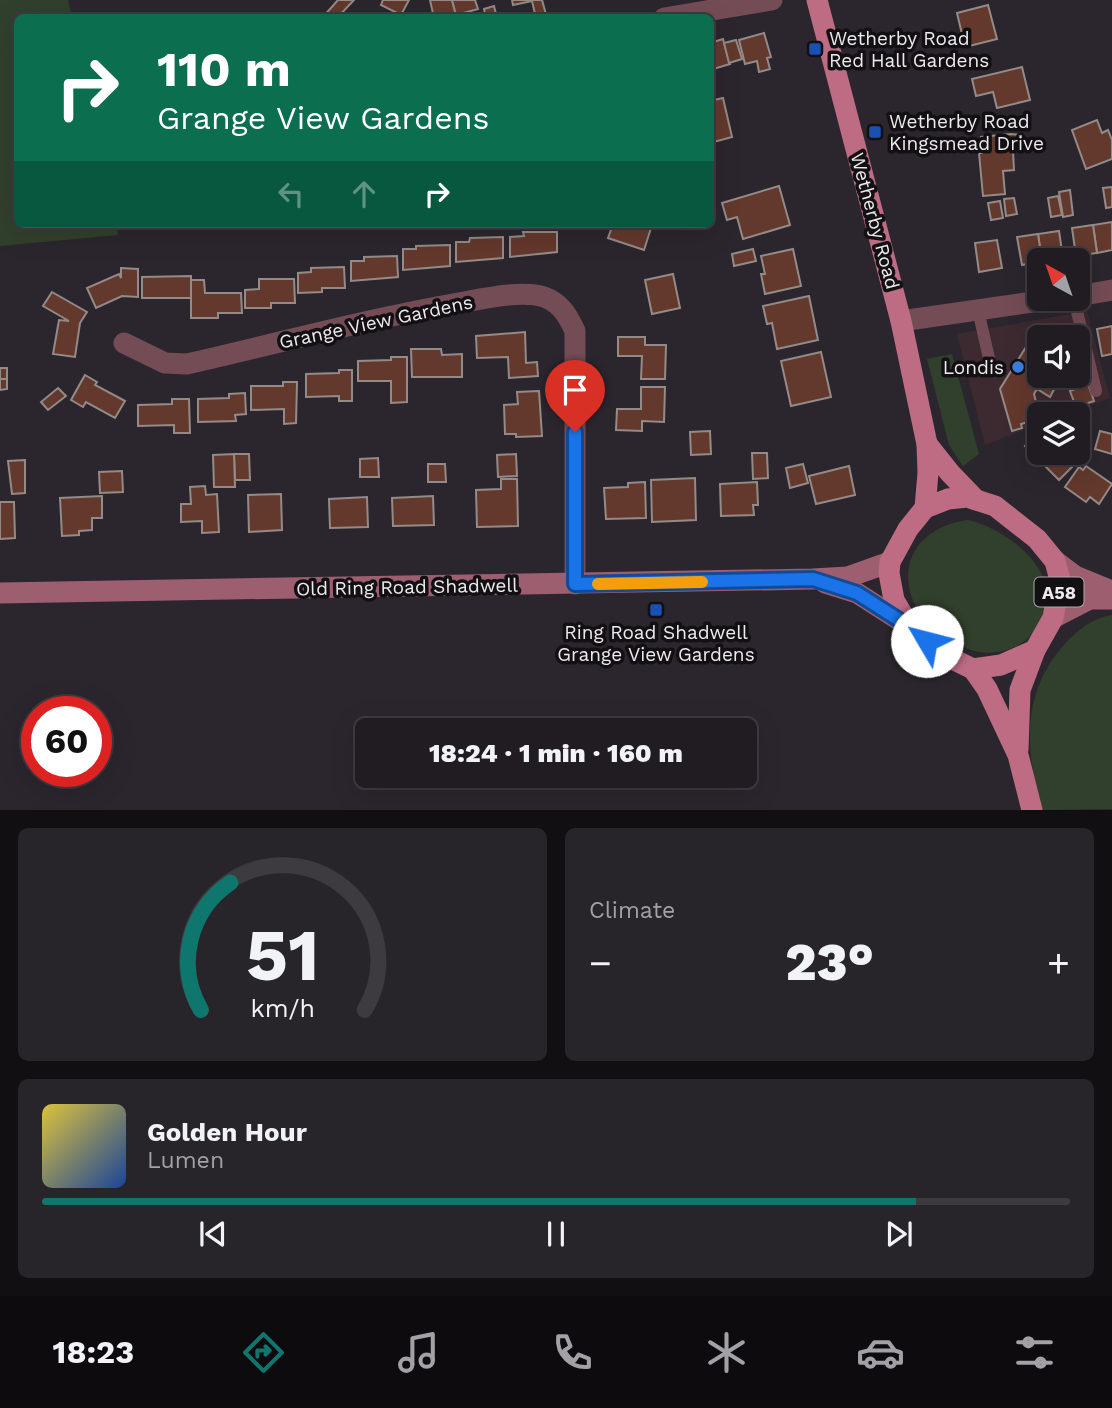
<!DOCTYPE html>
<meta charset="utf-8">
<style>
:root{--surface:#201c22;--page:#28252a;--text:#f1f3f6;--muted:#a2a1a5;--line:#3d3a40;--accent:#0f766e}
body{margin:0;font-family:"Work Sans",sans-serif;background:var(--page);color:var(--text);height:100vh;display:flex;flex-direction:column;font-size:26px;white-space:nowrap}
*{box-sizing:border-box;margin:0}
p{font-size:23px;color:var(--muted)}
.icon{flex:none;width:38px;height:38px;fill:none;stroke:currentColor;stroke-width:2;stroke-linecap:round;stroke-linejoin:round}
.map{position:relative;height:810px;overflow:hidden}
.side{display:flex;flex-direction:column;gap:18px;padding:18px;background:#120f13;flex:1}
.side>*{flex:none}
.guide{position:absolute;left:14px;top:14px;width:700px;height:214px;border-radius:10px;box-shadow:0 7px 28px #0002,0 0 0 2px var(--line);background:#0b6e4f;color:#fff;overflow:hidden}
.needle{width:46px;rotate:320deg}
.tools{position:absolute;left:1027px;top:248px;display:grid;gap:14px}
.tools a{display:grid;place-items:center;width:63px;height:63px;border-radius:10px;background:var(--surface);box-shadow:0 7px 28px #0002,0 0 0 2px var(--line);font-size:35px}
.speed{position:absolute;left:21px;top:696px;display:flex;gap:14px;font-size:35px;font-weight:700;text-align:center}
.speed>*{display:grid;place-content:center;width:91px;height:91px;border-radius:50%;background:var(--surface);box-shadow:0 7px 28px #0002,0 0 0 2px var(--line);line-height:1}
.speed .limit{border:10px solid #d22;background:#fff;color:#111}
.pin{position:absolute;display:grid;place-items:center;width:60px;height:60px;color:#fff;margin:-72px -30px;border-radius:50% 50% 50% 0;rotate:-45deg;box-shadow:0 0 7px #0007}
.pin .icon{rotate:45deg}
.me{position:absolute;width:77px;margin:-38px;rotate:307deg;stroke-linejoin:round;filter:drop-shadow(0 0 5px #0008)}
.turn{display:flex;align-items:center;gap:24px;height:147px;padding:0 28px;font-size:32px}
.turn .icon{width:91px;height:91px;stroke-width:2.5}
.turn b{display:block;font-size:49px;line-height:60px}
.lanes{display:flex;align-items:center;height:66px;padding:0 28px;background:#0003;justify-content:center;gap:35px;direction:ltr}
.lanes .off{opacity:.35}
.big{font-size:52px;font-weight:800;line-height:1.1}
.side .tile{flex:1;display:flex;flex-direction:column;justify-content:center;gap:10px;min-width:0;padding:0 24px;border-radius:10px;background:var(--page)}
.side .dial{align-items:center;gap:0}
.dial svg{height:182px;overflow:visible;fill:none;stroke:var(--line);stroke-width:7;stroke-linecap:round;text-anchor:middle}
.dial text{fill:var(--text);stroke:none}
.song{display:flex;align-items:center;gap:21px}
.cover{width:84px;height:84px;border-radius:10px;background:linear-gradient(135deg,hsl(50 70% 55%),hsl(220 70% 35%))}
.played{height:7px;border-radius:4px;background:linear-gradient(90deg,var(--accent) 85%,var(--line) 85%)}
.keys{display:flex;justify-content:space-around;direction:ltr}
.heat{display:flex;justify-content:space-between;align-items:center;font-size:38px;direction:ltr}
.side .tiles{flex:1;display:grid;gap:18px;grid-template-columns:1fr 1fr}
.tile:last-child{grid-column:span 2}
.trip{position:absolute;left:355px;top:718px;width:402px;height:70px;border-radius:10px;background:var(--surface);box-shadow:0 7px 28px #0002,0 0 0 2px var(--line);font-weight:800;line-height:70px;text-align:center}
.dock{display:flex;height:112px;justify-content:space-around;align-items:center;background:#0d0b0e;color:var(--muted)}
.dock .icon{width:49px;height:49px}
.dock .active{color:var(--accent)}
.dock b{font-size:32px;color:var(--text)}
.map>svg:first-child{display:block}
.commercial{fill:#3d2a30;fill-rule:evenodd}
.green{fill:#31402c}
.building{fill:#63382d;stroke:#948a87;stroke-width:2}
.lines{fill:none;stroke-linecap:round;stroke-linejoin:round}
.lane{stroke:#744c56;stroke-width:12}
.street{stroke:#744c56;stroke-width:21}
.secondary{stroke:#9d5e70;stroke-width:21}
.primary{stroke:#bd6c83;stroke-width:21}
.route-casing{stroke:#114b97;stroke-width:18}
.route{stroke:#1a73e8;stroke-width:12}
.slow{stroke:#f59e0b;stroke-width:12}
.transit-dot{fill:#1a4fb4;stroke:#121013;stroke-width:2.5}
.shop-dot{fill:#3f7fe0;stroke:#121013;stroke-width:2.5}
.labels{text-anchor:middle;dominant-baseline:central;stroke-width:7;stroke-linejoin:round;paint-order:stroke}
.shield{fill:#121013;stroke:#aba9ac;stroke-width:2}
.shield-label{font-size:18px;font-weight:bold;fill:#edeaee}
.poi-label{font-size:19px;fill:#edeaee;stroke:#121013;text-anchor:start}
.street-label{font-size:19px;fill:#edeaee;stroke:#121013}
</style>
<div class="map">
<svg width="1112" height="810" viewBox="0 0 1112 810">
<rect width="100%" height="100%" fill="#2b262d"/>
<path class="commercial" d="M 1087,311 L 1110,398 L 1065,415 L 1040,415 L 1039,424 L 985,445 L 957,334 ZM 1040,338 L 1078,338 L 1078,376 L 1040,376 Z"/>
<g class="green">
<polygon points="0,0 68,0 72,17 18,18 18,224 116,224 118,235 0,246"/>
<polygon points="952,354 979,454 963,466 949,445 927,359"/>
<path d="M 968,520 C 1019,532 1081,591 1027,639 C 1012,652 989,656 971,650 C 951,642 918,617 912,598 C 897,554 928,525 968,520 Z"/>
<path d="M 1112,615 L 1112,809 L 1042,810 C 1025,752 1021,694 1063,646 C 1076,631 1092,618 1112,615 Z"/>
</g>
<g class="building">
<polygon points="338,0 354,0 337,18 322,18"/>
<polygon points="383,0 409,0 401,15 381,5"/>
<polygon points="430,0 452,0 456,15 434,18"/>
<polygon points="452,0 475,0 478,9 456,15"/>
<polygon points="512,0 542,0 547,18 536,18 532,1 513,5"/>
<polygon points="988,5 997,39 965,47 957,13"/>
<polygon points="494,6 497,18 486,18 484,9"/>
<polygon points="764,33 771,57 767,58 770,69 759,72 757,61 745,64 739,40"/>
<polygon points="723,39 730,64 710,70 710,43"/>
<polygon points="736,40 742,59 729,63 724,43"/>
<polygon points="1022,67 1030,100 997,108 993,92 976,96 972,79"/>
<polygon points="723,98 732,137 710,143 710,101"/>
<polygon points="1097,120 1102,133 1108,130 1112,140 1112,159 1086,169 1072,130"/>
<polygon points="1011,134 1021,135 1023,150 1013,151 1014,170 1003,171 1005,194 983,196 979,153 982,153 981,137"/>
<polygon points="779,186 790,225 743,239 737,217 727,220 722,203"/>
<polygon points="1112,187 1112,207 1106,208 1103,188"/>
<polygon points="1070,190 1073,215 1063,217 1059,192"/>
<polygon points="1058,196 1062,215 1051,217 1048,198"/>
<polygon points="1014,198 1017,214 1006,216 1004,199"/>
<polygon points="1000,201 1003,218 991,220 988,203"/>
<polygon points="1112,222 1112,250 1097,253 1093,225"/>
<polygon points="613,224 652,225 644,250 608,238"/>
<polygon points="1093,225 1097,253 1076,256 1072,228"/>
<polygon points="1059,231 1063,258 1042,261 1038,234"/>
<polygon points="523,232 557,232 557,252 510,257 510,237 524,236"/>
<polygon points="1038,234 1042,261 1022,265 1017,237"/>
<polygon points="503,237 503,258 456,262 456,242 469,242 470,238"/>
<polygon points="997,240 1002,268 979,272 975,243"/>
<polygon points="450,245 450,266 403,270 403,249 416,249 416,246"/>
<polygon points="753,249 756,261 734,266 732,254"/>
<polygon points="793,249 801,286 765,294 761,274 765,274 761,256"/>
<polygon points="397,256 398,277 351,281 351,261 364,261 364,257"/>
<polygon points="344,267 345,288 322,288 322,292 298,293 298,273 311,272 311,268"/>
<polygon points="121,268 138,269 138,297 122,296 96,308 87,288 119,274 121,278"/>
<polygon points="673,274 680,308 652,314 645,280"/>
<polygon points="191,276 191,298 142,298 142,277"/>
<polygon points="259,279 294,279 295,303 271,303 271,308 245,308 245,290 259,289"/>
<polygon points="191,280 204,280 205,293 241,293 242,313 218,313 218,318 191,318"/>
<polygon points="52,292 87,312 80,323 75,357 53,354 59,320 69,321 43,306"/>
<polygon points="809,296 818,340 777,349 772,323 767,324 763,306"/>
<polygon points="1112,326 1112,354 1102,356 1097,329"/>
<polygon points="1067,331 1069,338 1043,338"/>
<polygon points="525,332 526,363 537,362 538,376 509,378 508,357 477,358 476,336"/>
<polygon points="618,337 645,337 645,345 666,345 665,379 641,379 642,356 618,356"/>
<polygon points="1040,339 1040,376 1048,376 1058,382 1050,397 1037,389 1034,394 1037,406 1042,405 1045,415 1040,415 1040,419 1021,424 1022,428 1012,431 1000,389 1029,342"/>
<polygon points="411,349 441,349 442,355 462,354 462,377 412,377"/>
<polygon points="821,352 831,397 791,406 781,361"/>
<polygon points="391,357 407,357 407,402 391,403 391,381 358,381 358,361 391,360"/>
<rect x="0" y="368" width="7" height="11"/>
<polygon points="339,370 352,370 352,401 339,401 339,396 306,397 306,374 339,373"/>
<polygon points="85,375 97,382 95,385 125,401 115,418 86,402 83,407 71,400"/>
<polygon points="0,379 7,379 7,389 0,390"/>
<polygon points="283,382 297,382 296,423 284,424 284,409 251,410 251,386 283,386"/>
<polygon points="1088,384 1094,401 1076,407 1070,391"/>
<polygon points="641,387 665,387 664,422 642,421 642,431 616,430 617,409 641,409"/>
<polygon points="58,388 66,396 48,410 41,402"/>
<polygon points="539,391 542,436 516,437 516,434 505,434 504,405 518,404 517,392"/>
<polygon points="245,393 246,414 235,415 236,421 198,422 198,399 229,398 229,394"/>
<polygon points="172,399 189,399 190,433 174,433 174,425 138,426 138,405 172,404"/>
<polygon points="710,431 711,454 691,455 690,432"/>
<polygon points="1040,431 1040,453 1048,453 1040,461 1025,446"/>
<polygon points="1100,431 1112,434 1112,454 1095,449"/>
<polygon points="1078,452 1083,456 1059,480 1040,461 1048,453"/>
<polygon points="752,453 767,453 768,478 753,479"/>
<polygon points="234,454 249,454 250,480 235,480"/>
<polygon points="234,454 235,487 214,487 213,455"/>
<polygon points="516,454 517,476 498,477 497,455"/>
<polygon points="378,458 379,477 360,477 360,459"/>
<polygon points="25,460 25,493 12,494 8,461"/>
<polygon points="428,464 445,464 446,482 428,482"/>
<polygon points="803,464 808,483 790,488 786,468"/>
<polygon points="849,466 855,495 816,504 809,476"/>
<polygon points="1086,466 1112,484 1099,504 1090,497 1086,502 1065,487 1079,467 1083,470"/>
<polygon points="122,471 123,492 100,493 99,472"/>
<polygon points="695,478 696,520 652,522 651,480"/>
<polygon points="501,479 517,479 518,526 477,527 476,490 501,489"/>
<polygon points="645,482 646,518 606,519 604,488 628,487 628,483"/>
<polygon points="757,482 758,505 753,505 754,515 721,516 720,484"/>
<polygon points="205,486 206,495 217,494 219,532 202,533 202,521 181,522 181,504 191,504 190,487"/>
<polygon points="281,494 282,530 249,532 248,495"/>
<polygon points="102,496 102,518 92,518 92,530 79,531 79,535 62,536 60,498"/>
<polygon points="433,496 434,525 393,526 392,498"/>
<polygon points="367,497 368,527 330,528 329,499"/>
<polygon points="0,502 14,502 15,538 0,539"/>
</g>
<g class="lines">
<g class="lane">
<polyline points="1074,299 1096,391"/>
<polyline points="978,310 991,367"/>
</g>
<g class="street">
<polyline points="664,18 772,0"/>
<polyline points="1078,296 1112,290"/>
<polyline points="901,321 1053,299"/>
<path d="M 124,343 L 165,363 L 187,364 C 279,343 371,318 464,302 C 486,298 523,290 544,297 C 561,303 568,316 575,331 L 575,584"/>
</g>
<g class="secondary">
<polyline points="1055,561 1075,576 1112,591"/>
<polyline points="825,583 857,593 910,627"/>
<polyline points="0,593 813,579 848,577 890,562"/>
<polyline points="1053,618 1090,599 1112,599"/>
</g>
<g class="primary">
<polyline points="817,0 901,321 927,444 928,473 925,508"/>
<polyline points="927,444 950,473 976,500"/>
<polygon points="967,497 995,506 1037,539 1055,561 1060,580 1053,618 1035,650 1001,665 973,669 944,655 910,627 894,600 889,573 890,562 908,529 925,508 948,499"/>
<polyline points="973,669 987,689 1018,755 1032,810"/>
<polyline points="1018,750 1020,690 1035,650"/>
</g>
</g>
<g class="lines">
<g class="route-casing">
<polyline id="route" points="575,432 575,584 813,579 857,593 910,627 927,641"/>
</g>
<use href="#route" class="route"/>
<polyline class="slow" points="598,584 702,582"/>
</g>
<g class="transit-dot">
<rect x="808" y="42" width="14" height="14" rx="3.5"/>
<rect x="868" y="125" width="14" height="14" rx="3.5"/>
<rect x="649" y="603" width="14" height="14" rx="3.5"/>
</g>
<circle class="shop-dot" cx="1018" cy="367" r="7"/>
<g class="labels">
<rect class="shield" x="1034.5" y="577.5" width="49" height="29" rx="5"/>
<g class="shield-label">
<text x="1059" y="592">A58</text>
</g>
<g class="poi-label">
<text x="829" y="38">Wetherby Road<tspan x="829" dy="22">Red Hall Gardens</tspan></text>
<text x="889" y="121">Wetherby Road<tspan x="889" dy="22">Kingsmead Drive</tspan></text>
<text x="1004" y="367" text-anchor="end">Londis</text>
<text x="656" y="632" text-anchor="middle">Ring Road Shadwell<tspan x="656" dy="22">Grange View Gardens</tspan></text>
</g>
<g class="street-label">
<text transform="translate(875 221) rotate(75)">Wetherby Road</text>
<text transform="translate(376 322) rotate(-12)">Grange View Gardens</text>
<text transform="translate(407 587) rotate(-1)">Old Ring Road Shadwell</text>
</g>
</g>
</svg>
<div class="tools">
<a><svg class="needle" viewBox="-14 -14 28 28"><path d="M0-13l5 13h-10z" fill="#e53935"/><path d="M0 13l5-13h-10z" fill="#a2a1a5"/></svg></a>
<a><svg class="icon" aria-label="sound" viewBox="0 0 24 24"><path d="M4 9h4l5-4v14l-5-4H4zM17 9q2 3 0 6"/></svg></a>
<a><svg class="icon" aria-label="layers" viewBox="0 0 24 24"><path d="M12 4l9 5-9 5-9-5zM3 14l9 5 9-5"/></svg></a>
</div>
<div class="speed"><div class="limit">60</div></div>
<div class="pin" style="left:575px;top:432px;background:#d93025"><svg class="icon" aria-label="arrive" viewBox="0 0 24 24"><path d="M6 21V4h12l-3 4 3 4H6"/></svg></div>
<svg class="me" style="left:927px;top:641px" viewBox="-20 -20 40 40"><circle r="19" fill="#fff"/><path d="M0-13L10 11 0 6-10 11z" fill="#1a73e8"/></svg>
<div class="trip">18:24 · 1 min · 160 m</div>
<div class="guide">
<div class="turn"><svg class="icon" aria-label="right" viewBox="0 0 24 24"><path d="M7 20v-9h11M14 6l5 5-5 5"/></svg><div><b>110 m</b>Grange View Gardens</div></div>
<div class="lanes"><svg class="icon off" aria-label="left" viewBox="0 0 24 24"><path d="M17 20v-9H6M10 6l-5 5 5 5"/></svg><svg class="icon off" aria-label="ahead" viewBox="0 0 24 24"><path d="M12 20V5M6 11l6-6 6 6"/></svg><svg class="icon" aria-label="right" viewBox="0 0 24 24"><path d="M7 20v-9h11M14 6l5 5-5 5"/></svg></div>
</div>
</div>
<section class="side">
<div class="tiles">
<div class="tile dial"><svg viewBox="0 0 100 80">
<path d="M14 69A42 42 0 1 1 86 69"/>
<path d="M14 69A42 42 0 0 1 27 13" stroke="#0f766e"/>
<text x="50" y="56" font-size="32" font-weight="700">51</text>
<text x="50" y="72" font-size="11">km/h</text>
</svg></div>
<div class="tile"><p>Climate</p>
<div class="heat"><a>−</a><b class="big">23°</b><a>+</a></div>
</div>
<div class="tile">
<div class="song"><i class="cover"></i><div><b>Golden Hour</b><p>Lumen</p></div></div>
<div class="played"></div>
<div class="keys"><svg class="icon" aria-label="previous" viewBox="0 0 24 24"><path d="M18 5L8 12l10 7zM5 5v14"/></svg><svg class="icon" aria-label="pause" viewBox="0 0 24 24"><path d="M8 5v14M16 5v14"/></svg><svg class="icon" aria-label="next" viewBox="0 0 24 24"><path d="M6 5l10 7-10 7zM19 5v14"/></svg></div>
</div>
</div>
</section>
<nav class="dock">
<b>18:23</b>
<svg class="icon active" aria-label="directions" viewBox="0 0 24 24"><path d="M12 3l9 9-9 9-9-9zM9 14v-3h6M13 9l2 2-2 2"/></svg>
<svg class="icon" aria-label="music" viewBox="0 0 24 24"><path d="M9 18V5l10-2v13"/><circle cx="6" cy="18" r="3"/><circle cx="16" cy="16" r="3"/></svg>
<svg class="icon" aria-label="phone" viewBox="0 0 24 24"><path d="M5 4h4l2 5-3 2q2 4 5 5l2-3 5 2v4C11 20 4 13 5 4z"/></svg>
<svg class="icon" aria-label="climate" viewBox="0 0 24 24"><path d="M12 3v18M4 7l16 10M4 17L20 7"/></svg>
<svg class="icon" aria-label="car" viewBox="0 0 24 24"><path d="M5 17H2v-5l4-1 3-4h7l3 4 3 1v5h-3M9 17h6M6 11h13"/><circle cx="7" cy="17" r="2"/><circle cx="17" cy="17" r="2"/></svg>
<svg class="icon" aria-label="filters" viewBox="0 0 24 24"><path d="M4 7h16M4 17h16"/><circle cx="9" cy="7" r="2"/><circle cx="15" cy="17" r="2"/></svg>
</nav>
